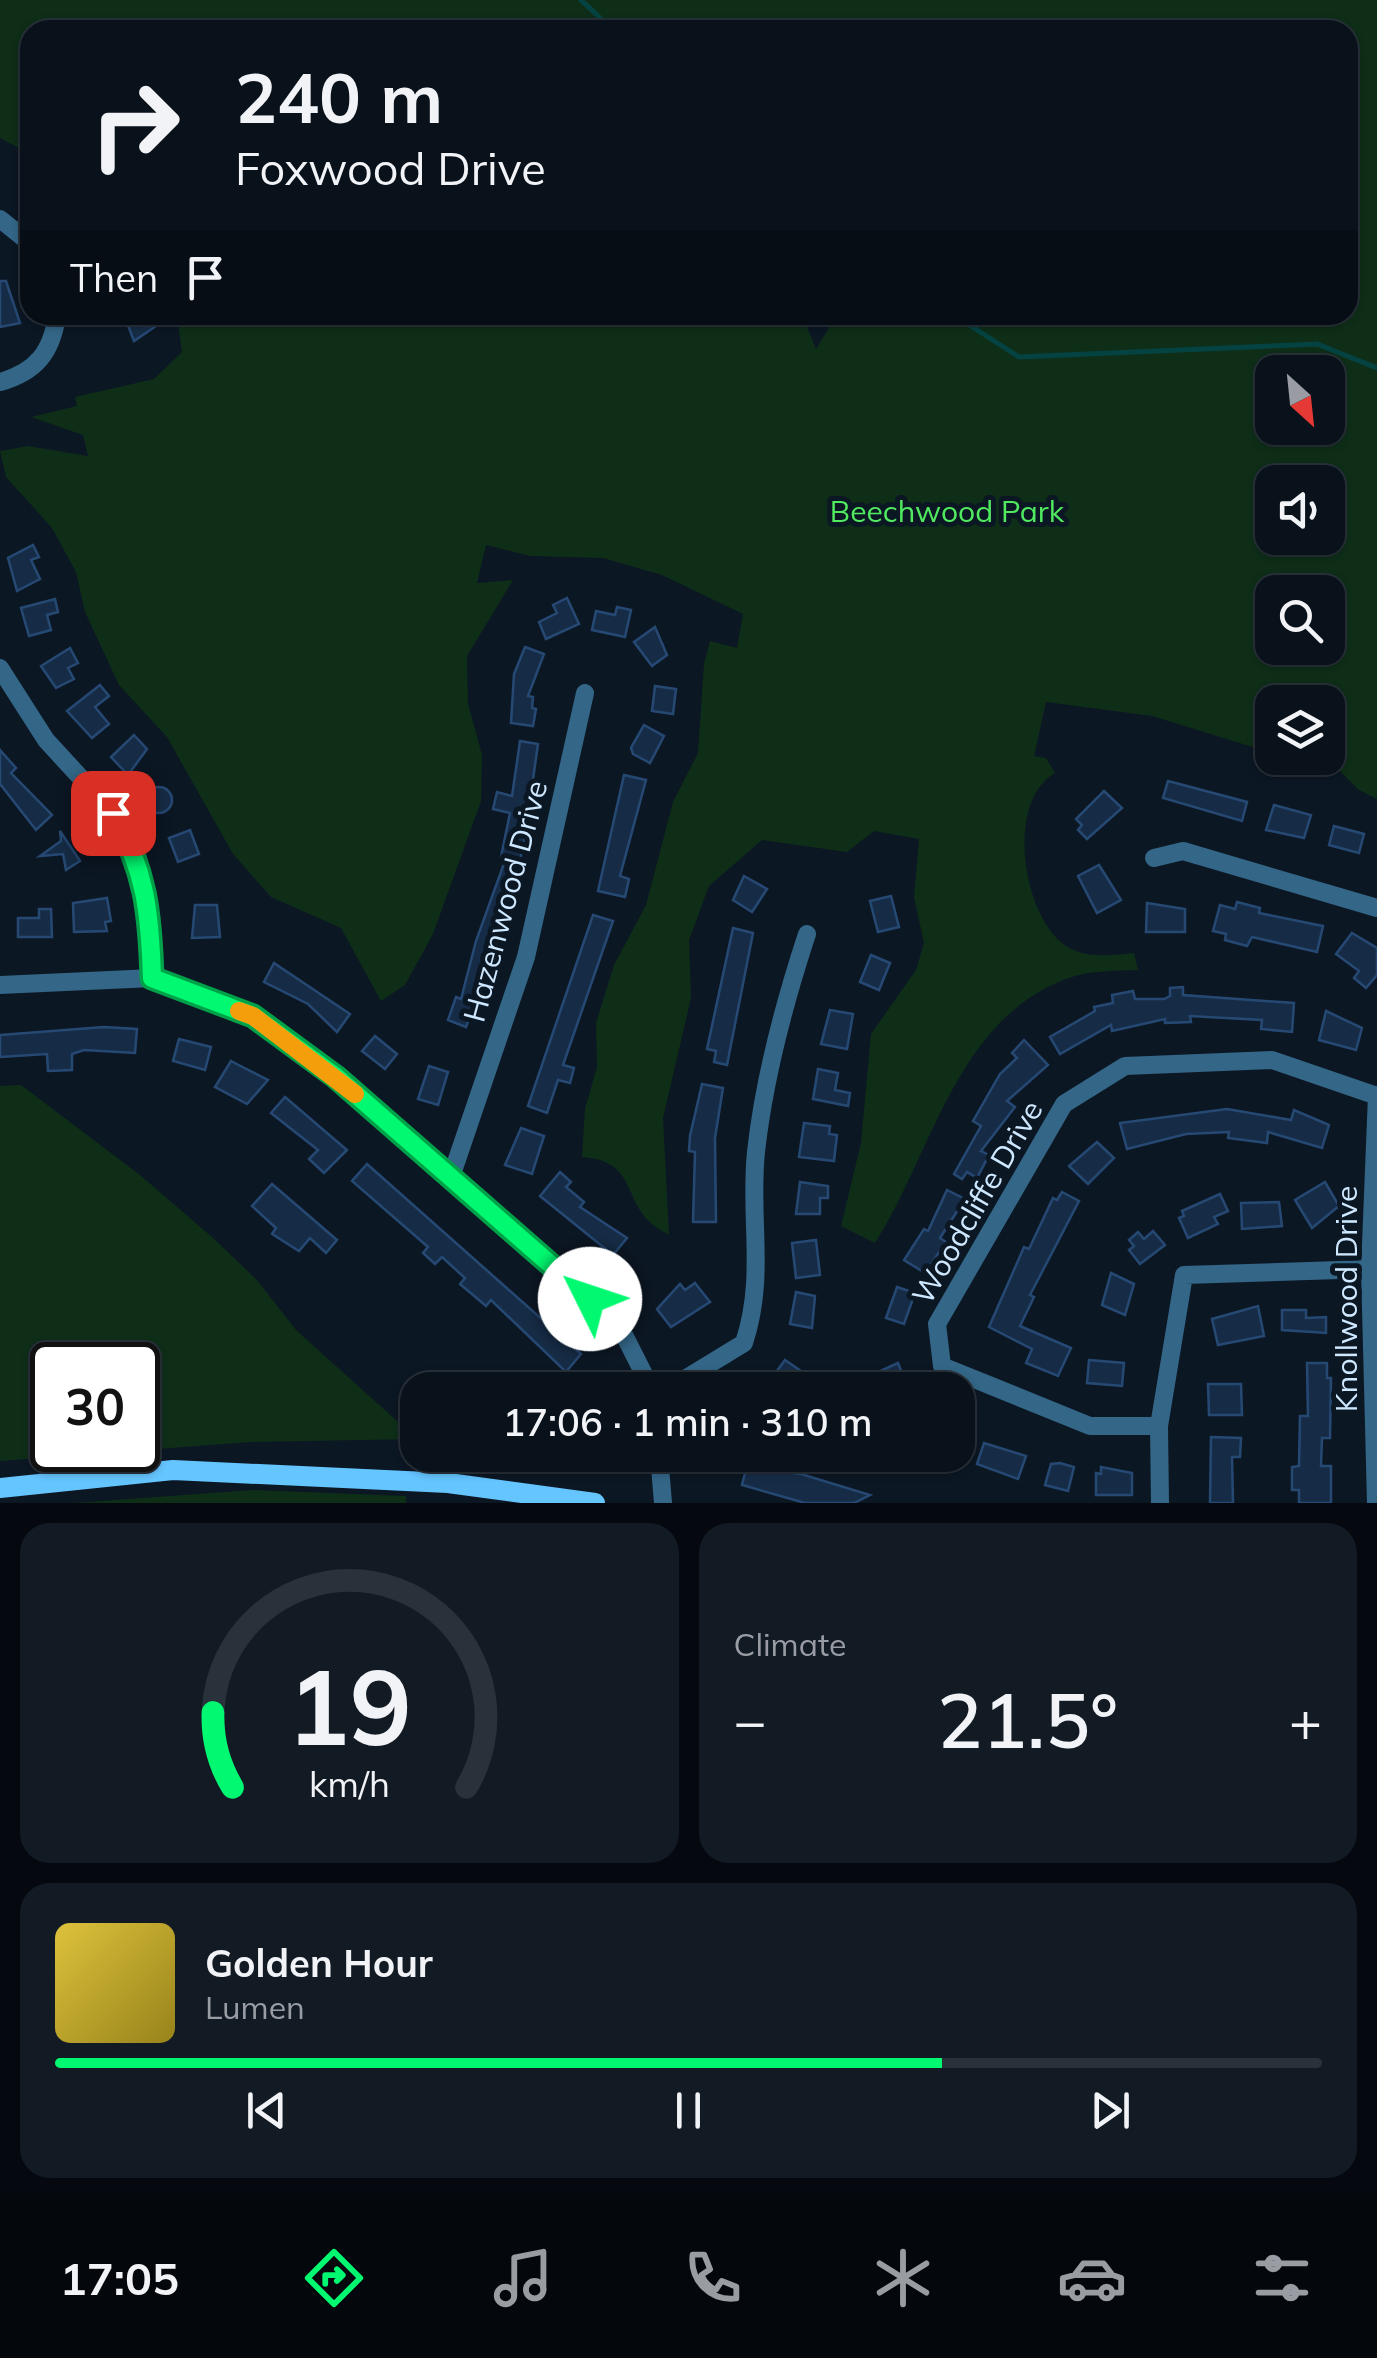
<!DOCTYPE html>
<meta charset="utf-8">
<style>
:root{--surface:#09111b;--page:#121a24;--text:#f1f3f6;--muted:#999da3;--line:#29313a;--accent:#00f970}
body{margin:0;font-family:Mulish,sans-serif;background:var(--page);color:var(--text);height:100vh;display:flex;flex-direction:column;font-size:38px;white-space:nowrap}
*{box-sizing:border-box;margin:0}
p{font-size:32px;color:var(--muted)}
.icon{flex:none;width:55px;height:55px;fill:none;stroke:currentColor;stroke-width:2;stroke-linecap:round;stroke-linejoin:round}
.map{position:relative;height:1503px;overflow:hidden}
.side{display:flex;flex-direction:column;gap:20px;padding:20px;background:#05090f;flex:1}
.side>*{flex:none}
.guide{position:absolute;left:20px;top:20px;width:1338px;height:305px;border-radius:30px;box-shadow:0 2px 8px #0004,0 0 0 2px var(--line);background:#09111b;color:var(--text);overflow:hidden}
.needle{width:65px;rotate:153deg}
.buttons{position:absolute;left:1255px;top:355px;display:grid;gap:20px}
.buttons a{display:grid;place-items:center;width:90px;height:90px;border-radius:20px;background:var(--surface);box-shadow:0 2px 8px #0004,0 0 0 2px var(--line);font-size:50px}
.speed{position:absolute;left:30px;top:1342px;display:flex;gap:20px;font-size:50px;font-weight:700;text-align:center}
.speed>*{display:grid;place-content:center;width:130px;height:130px;border-radius:50%;background:var(--surface);box-shadow:0 2px 8px #0004,0 0 0 2px var(--line);line-height:1}
.speed .limit{border:5px solid #111;border-radius:15px;background:#fff;color:#111}
.pin{position:absolute;display:grid;place-items:center;width:85px;height:85px;color:#fff;margin:-42px;border-radius:20px;box-shadow:0 5px 15px #0006}
.me{position:absolute;width:110px;margin:-55px;rotate:311deg;stroke-linejoin:round;filter:drop-shadow(0 0 8px #0008)}
.turn{display:flex;align-items:center;gap:35px;height:210px;padding:0 50px;font-size:45px}
.turn .icon{width:130px;height:130px;stroke-width:2.5}
.turn b{display:block;font-size:70px;line-height:85px}
.then{display:flex;align-items:center;height:95px;padding:0 50px;background:#0003;gap:20px;font-size:38px}
.big{font-size:75px;font-weight:600;line-height:1.1}
.side .widget{flex:1;display:flex;flex-direction:column;justify-content:center;gap:15px;min-width:0;padding:0 35px;border-radius:30px;background:var(--page)}
.side .dial{align-items:center;gap:0}
.dial svg{height:260px;overflow:visible;fill:none;stroke:var(--line);stroke-width:7;stroke-linecap:round;text-anchor:middle}
.dial text{fill:var(--text);stroke:none}
.song{display:flex;align-items:center;gap:30px}
.cover{width:120px;height:120px;border-radius:15px;background:linear-gradient(135deg,hsl(50 70% 55%),hsl(50 70% 35%))}
.played{height:10px;border-radius:5px;background:linear-gradient(90deg,var(--accent) 70%,var(--line) 70%)}
.keys{display:flex;justify-content:space-around;direction:ltr}
.heat{display:flex;justify-content:space-between;align-items:center;font-size:55px;direction:ltr}
.side .tiles{flex:1;display:grid;gap:20px;grid-template-columns:1fr 1fr}
.widget:last-child{grid-column:span 2}
.trip{position:absolute;left:400px;top:1372px;width:575px;height:100px;border-radius:30px;background:var(--surface);box-shadow:0 2px 8px #0004,0 0 0 2px var(--line);font-weight:600;line-height:100px;text-align:center}
.tab-bar{display:flex;height:160px;justify-content:space-around;align-items:center;background:#04070b;color:var(--muted)}
.tab-bar .icon{width:70px;height:70px}
.tab-bar .on{color:var(--accent)}
.tab-bar b{font-size:45px;color:var(--text)}
.map>svg:first-child{display:block}
.green{fill:#0e2e18;fill-rule:evenodd}
.lines{fill:none;stroke-linecap:round;stroke-linejoin:round}
.stream{stroke:#054343;stroke-width:5}
.building{fill:#162c46;stroke:#264974;stroke-width:2.5}
.street{stroke:#336687;stroke-width:18}
.secondary{stroke:#65c5ff;stroke-width:20}
.route-casing{stroke:#00a249;stroke-width:25}
.route{stroke:#00f970;stroke-width:18}
.slow{stroke:#f59e0b;stroke-width:18}
.labels{text-anchor:middle;dominant-baseline:central;stroke-width:10;stroke-linejoin:round;paint-order:stroke}
.park-label{font-size:30px;fill:#50e95f;stroke:#0c1724}
.street-label{font-size:30px;fill:#cee8ff;stroke:#0c1724}
</style>
<div class="map">
<svg width="1377" height="1503" viewBox="0 0 1377 1503">
<rect width="100%" height="100%" fill="#0c1724"/>
<g class="green">
<path d="M 0,0 L 1377,0 L 1377,799 L 1359,790 L 1338,769 L 1292,758 L 1328,758 L 1328,702 L 1272,702 L 1272,753 L 1152,716 L 1046,702 L 1034,756 L 1046,758 L 1055,773 C 1005,802 1022,916 1066,946 C 1086,959 1112,955 1134,953 L 1138,970 C 1116,971 1090,970 1069,978 C 956,1018 933,1153 875,1243 L 841,1226 L 861,1143 L 871,1034 L 916,970 L 924,943 L 914,897 L 919,839 L 874,831 L 847,852 L 762,840 L 709,886 L 689,940 L 691,998 L 663,1118 L 669,1235 C 663,1231 654,1227 649,1221 C 623,1196 635,1161 582,1157 L 585,1109 L 597,1067 L 596,1023 L 614,965 L 646,905 L 673,802 L 698,753 L 704,664 L 710,641 L 737,648 L 743,614 L 662,575 L 603,558 L 530,556 L 486,545 L 477,583 L 513,580 L 467,656 L 468,704 L 482,755 L 481,801 L 433,934 L 405,985 L 381,1001 L 341,928 L 271,897 L 233,854 L 167,737 L 119,685 L 85,612 L 76,572 L 52,528 L 6,477 L 0,451 L 28,446 L 88,456 L 83,435 L 31,417 L 77,406 L 75,397 L 154,379 L 182,352 L 177,315 L 802,315 L 816,349 L 837,315 L 1348,315 L 1348,30 L 30,30 L 30,154 L 0,138 ZM 1272,372 L 1328,372 L 1328,428 L 1272,428 ZM 1328,482 L 1328,538 L 1272,538 L 1272,482 ZM 1328,592 L 1328,648 L 1272,648 L 1272,592 Z"/>
<path d="M 21,1085 L 140,1175 L 212,1237 L 256,1279 L 297,1331 L 417,1439 L 250,1442 L 0,1461 L 0,1086 ZM 138,1365 L 138,1450 L 52,1450 L 52,1365 Z"/>
<polygon points="253,1490 406,1496 406,1503 73,1503"/>
</g>
<g class="lines">
<g class="stream">
<polyline points="581,0 613,30"/>
<polyline points="954,315 1019,357 1317,344 1377,368"/>
</g>
</g>
<g class="building">
<polygon points="0,281 6,281 20,323 0,327"/>
<polygon points="124,315 153,315 159,324 134,341"/>
<polygon points="33,545 39,557 31,560 40,579 17,591 8,558"/>
<polygon points="567,598 579,624 546,639 539,622 557,613 553,605"/>
<polygon points="55,599 58,612 47,615 51,630 29,636 21,608"/>
<polygon points="617,607 631,610 625,637 592,630 596,611 615,615"/>
<polygon points="655,627 667,655 652,666 634,642"/>
<polygon points="525,647 544,654 528,696 533,697 532,708 536,709 533,726 511,723 514,674"/>
<polygon points="70,648 78,663 68,668 74,679 56,688 41,666"/>
<polygon points="100,685 109,696 95,707 109,724 92,738 67,711"/>
<polygon points="655,686 676,689 673,714 652,711"/>
<polygon points="644,725 664,736 650,763 633,754 631,748"/>
<polygon points="134,735 147,749 128,775 111,757"/>
<polygon points="520,741 538,744 525,836 512,900 466,1027 448,1020 456,997 461,999 476,941 506,858 501,857 510,813 493,809 497,792 512,796"/>
<polygon points="0,750 16,768 11,773 52,815 36,830 0,784"/>
<polygon points="624,775 646,780 620,876 629,879 625,897 598,891"/>
<polygon points="1168,781 1247,802 1242,821 1163,798"/>
<circle cx="159" cy="800" r="13"/>
<polygon points="1104,791 1122,808 1087,839 1078,830 1082,825 1076,819"/>
<polygon points="1274,805 1311,815 1304,838 1266,830"/>
<polygon points="1334,826 1364,834 1359,853 1329,845"/>
<polygon points="190,830 199,854 178,862 169,838"/>
<polygon points="60,831 80,861 66,870 63,854 40,856 61,841"/>
<polygon points="1099,865 1121,900 1097,913 1078,876"/>
<polygon points="744,876 767,889 752,912 733,900"/>
<polygon points="891,896 899,927 878,932 870,901"/>
<polygon points="107,898 111,921 105,922 107,931 74,932 73,903"/>
<polygon points="1237,902 1260,908 1259,913 1323,926 1317,952 1252,937 1247,946 1225,940 1226,934 1213,931 1220,905 1235,909"/>
<polygon points="1147,903 1185,909 1185,932 1146,932"/>
<polygon points="195,905 217,905 220,937 192,938"/>
<polygon points="39,909 51,909 52,937 18,937 18,918 39,918"/>
<polygon points="593,915 613,921 563,1065 574,1068 570,1083 558,1080 547,1113 528,1106"/>
<polygon points="733,928 753,933 727,1065 714,1062 716,1051 707,1049"/>
<polygon points="1352,933 1377,948 1377,975 1366,988 1354,978 1359,971 1336,954"/>
<polygon points="871,955 890,963 879,990 860,982"/>
<polygon points="274,963 350,1014 337,1032 308,1004 264,982"/>
<polygon points="1183,987 1183,995 1294,1003 1292,1032 1261,1029 1262,1020 1190,1016 1191,1022 1165,1023 1165,1019 1112,1031 1111,1025 1060,1054 1050,1037 1095,1011 1094,1007 1113,1003 1112,995 1133,991 1135,999 1164,999 1170,996 1170,988"/>
<polygon points="830,1010 853,1014 847,1049 821,1044"/>
<polygon points="1326,1011 1362,1028 1356,1050 1319,1040"/>
<polygon points="104,1027 137,1029 135,1053 84,1050 72,1054 72,1070 48,1071 47,1054 0,1057 0,1035"/>
<polygon points="375,1036 397,1054 385,1069 362,1051"/>
<polygon points="179,1039 211,1047 205,1070 173,1061"/>
<polygon points="1024,1040 1048,1065 1007,1101 1015,1107 981,1151 989,1155 977,1178 967,1172 962,1179 954,1174 981,1126 973,1121 1000,1074 1017,1058 1012,1053"/>
<polygon points="231,1061 268,1080 247,1104 215,1087"/>
<polygon points="429,1066 448,1072 438,1105 418,1099"/>
<polygon points="818,1069 838,1073 835,1090 850,1093 848,1106 813,1099"/>
<polygon points="702,1084 723,1088 715,1138 716,1222 693,1222 695,1152 689,1151 690,1136"/>
<polygon points="285,1097 347,1150 324,1173 309,1159 318,1150 271,1113"/>
<polygon points="1227,1109 1291,1120 1294,1110 1329,1125 1322,1148 1268,1132 1267,1143 1228,1138 1229,1132 1186,1134 1127,1149 1120,1123"/>
<polygon points="804,1123 830,1126 829,1134 837,1135 834,1161 799,1157"/>
<polygon points="521,1128 544,1136 532,1174 505,1165"/>
<polygon points="1097,1142 1114,1158 1088,1184 1069,1166"/>
<polygon points="367,1164 581,1354 566,1372 491,1300 486,1306 460,1284 465,1278 442,1257 435,1264 423,1253 428,1247 352,1181"/>
<polygon points="560,1172 571,1182 566,1187 584,1202 580,1207 627,1238 613,1255 540,1196"/>
<polygon points="800,1182 828,1186 828,1198 820,1198 820,1214 796,1214"/>
<polygon points="1325,1182 1339,1206 1312,1228 1295,1200"/>
<polygon points="272,1184 337,1240 326,1253 310,1238 299,1251 272,1234 276,1228 252,1206"/>
<polygon points="947,1190 965,1199 940,1238 946,1242 925,1273 904,1260 924,1229 928,1231"/>
<polygon points="1062,1192 1079,1201 1030,1295 1034,1297 1020,1326 1071,1348 1058,1376 1026,1363 1032,1349 989,1327 1024,1247 1029,1249 1053,1198 1057,1200"/>
<polygon points="1220,1194 1228,1211 1214,1217 1218,1224 1188,1238 1179,1218 1184,1216 1182,1211"/>
<polygon points="1279,1202 1282,1226 1242,1229 1241,1203"/>
<polygon points="1153,1231 1165,1245 1140,1264 1129,1250 1134,1246 1129,1240 1138,1232 1144,1239"/>
<polygon points="816,1240 820,1275 796,1278 792,1243"/>
<polygon points="1111,1273 1134,1284 1125,1315 1102,1305"/>
<polygon points="695,1283 710,1302 671,1327 657,1309 680,1284 685,1290"/>
<polygon points="897,1287 915,1293 904,1324 886,1318"/>
<polygon points="796,1292 815,1296 812,1328 790,1324"/>
<polygon points="1258,1306 1264,1336 1218,1345 1212,1319"/>
<polygon points="1282,1310 1306,1310 1306,1318 1326,1317 1326,1333 1282,1330"/>
<polygon points="785,1360 804,1373 792,1390 763,1390"/>
<polygon points="1089,1360 1124,1363 1122,1386 1087,1383"/>
<polygon points="898,1363 906,1383 908,1390 889,1390 880,1371"/>
<polygon points="1307,1363 1327,1363 1327,1378 1331,1378 1330,1438 1322,1438 1321,1466 1331,1466 1331,1503 1299,1503 1299,1490 1292,1490 1292,1467 1299,1466 1300,1416 1308,1416"/>
<polygon points="1208,1384 1241,1384 1242,1415 1209,1415"/>
<polygon points="1211,1437 1241,1438 1240,1457 1232,1457 1233,1503 1210,1503"/>
<polygon points="984,1443 1026,1456 1018,1479 977,1464"/>
<polygon points="766,1458 778,1461 776,1471 801,1474 870,1495 854,1503 805,1503 742,1485 747,1465 764,1469"/>
<polygon points="1060,1463 1074,1467 1068,1491 1045,1485 1051,1464"/>
<polygon points="1101,1467 1132,1473 1132,1495 1096,1495 1096,1473 1101,1474"/>
</g>
<g class="lines">
<g class="street">
<polyline points="0,219 30,243"/>
<path d="M 0,382 C 36,372 52,352 57,315"/>
<polyline points="0,668 46,740 113,813 138,858 150,915 153,978"/>
<polyline points="1154,858 1183,851 1377,908"/>
<polyline points="0,985 153,978 253,1016 336,1077 618,1323 652,1390"/>
<polyline points="451,1177 526,957 585,693"/>
<path d="M 667,1390 L 744,1343 C 766,1276 749,1219 756,1152 C 764,1079 784,1004 807,934"/>
<polyline points="1159,1426 1090,1426 942,1366 937,1324 1064,1104 1125,1066 1272,1060 1377,1096"/>
<polyline points="659,1455 663,1503"/>
<polyline points="1160,1503 1159,1426 1184,1275 1370,1269"/>
<polyline points="1376,1503 1370,1269 1377,1095"/>
</g>
<polyline class="secondary" points="0,1488 173,1470 448,1483 595,1503"/>
</g>
<g class="lines">
<g class="route-casing">
<path id="route" d="M 113,813 C 146,871 150,913 152,978 L 253,1016 L 336,1077 L 590,1299"/>
</g>
<use href="#route" class="route"/>
<polyline class="slow" points="239,1011 253,1016 355,1094"/>
</g>
<g class="labels">
<g class="park-label">
<text x="947" y="511">Beechwood Park</text>
</g>
<g class="street-label">
<text transform="translate(505 901) rotate(-75)">Hazenwood Drive</text>
<text transform="translate(977 1202) rotate(-60)">Woodcliffe Drive</text>
<text transform="translate(1346 1299) rotate(-90)">Knollwood Drive</text>
</g>
</g>
</svg>
<div class="buttons">
<a><svg class="needle" viewBox="-14 -14 28 28"><path d="M0-13l5 13h-10z" fill="#e53935"/><path d="M0 13l5-13h-10z" fill="#999da3"/></svg></a>
<a><svg class="icon" aria-label="sound" viewBox="0 0 24 24"><path d="M4 9h4l5-4v14l-5-4H4zM17 9q2 3 0 6"/></svg></a>
<a><svg class="icon" aria-label="search" viewBox="0 0 24 24"><circle cx="10" cy="10" r="6"/><path d="M15 15l6 6"/></svg></a>
<a><svg class="icon" aria-label="layers" viewBox="0 0 24 24"><path d="M12 4l9 5-9 5-9-5zM3 14l9 5 9-5"/></svg></a>
</div>
<div class="speed"><div class="limit">30</div></div>
<div class="pin" style="left:113px;top:813px;background:#d93025"><svg class="icon" aria-label="arrive" viewBox="0 0 24 24"><path d="M6 21V4h12l-3 4 3 4H6"/></svg></div>
<svg class="me" style="left:590px;top:1299px" viewBox="-20 -20 40 40"><circle r="19" fill="#fff"/><path d="M0-13L10 11 0 6-10 11z" fill="#00f970"/></svg>
<div class="trip">17:06 · 1 min · 310 m</div>
<div class="guide">
<div class="turn"><svg class="icon" aria-label="right" viewBox="0 0 24 24"><path d="M7 20v-9h11M14 6l5 5-5 5"/></svg><div><b>240 m</b>Foxwood Drive</div></div>
<div class="then">Then<svg class="icon" aria-label="arrive" viewBox="0 0 24 24"><path d="M6 21V4h12l-3 4 3 4H6"/></svg></div>
</div>
</div>
<section class="side">
<div class="tiles">
<div class="widget dial"><svg viewBox="0 0 100 80">
<path d="M14 69A42 42 0 1 1 86 69"/>
<path d="M14 69A42 42 0 0 1 8 46" stroke="#00f970"/>
<text x="50" y="56" font-size="32" font-weight="700">19</text>
<text x="50" y="72" font-size="11">km/h</text>
</svg></div>
<div class="widget"><p>Climate</p>
<div class="heat"><a>−</a><b class="big">21.5°</b><a>+</a></div>
</div>
<div class="widget">
<div class="song"><i class="cover"></i><div><b>Golden Hour</b><p>Lumen</p></div></div>
<div class="played"></div>
<div class="keys"><svg class="icon" aria-label="previous" viewBox="0 0 24 24"><path d="M18 5L8 12l10 7zM5 5v14"/></svg><svg class="icon" aria-label="pause" viewBox="0 0 24 24"><path d="M8 5v14M16 5v14"/></svg><svg class="icon" aria-label="next" viewBox="0 0 24 24"><path d="M6 5l10 7-10 7zM19 5v14"/></svg></div>
</div>
</div>
</section>
<nav class="tab-bar">
<b>17:05</b>
<svg class="icon on" aria-label="directions" viewBox="0 0 24 24"><path d="M12 3l9 9-9 9-9-9zM9 14v-3h6M13 9l2 2-2 2"/></svg>
<svg class="icon" aria-label="music" viewBox="0 0 24 24"><path d="M9 18V5l10-2v13"/><circle cx="6" cy="18" r="3"/><circle cx="16" cy="16" r="3"/></svg>
<svg class="icon" aria-label="phone" viewBox="0 0 24 24"><path d="M5 4h4l2 5-3 2q2 4 5 5l2-3 5 2v4C11 20 4 13 5 4z"/></svg>
<svg class="icon" aria-label="climate" viewBox="0 0 24 24"><path d="M12 3v18M4 7l16 10M4 17L20 7"/></svg>
<svg class="icon" aria-label="car" viewBox="0 0 24 24"><path d="M5 17H2v-5l4-1 3-4h7l3 4 3 1v5h-3M9 17h6M6 11h13"/><circle cx="7" cy="17" r="2"/><circle cx="17" cy="17" r="2"/></svg>
<svg class="icon" aria-label="filters" viewBox="0 0 24 24"><path d="M4 7h16M4 17h16"/><circle cx="9" cy="7" r="2"/><circle cx="15" cy="17" r="2"/></svg>
</nav>
